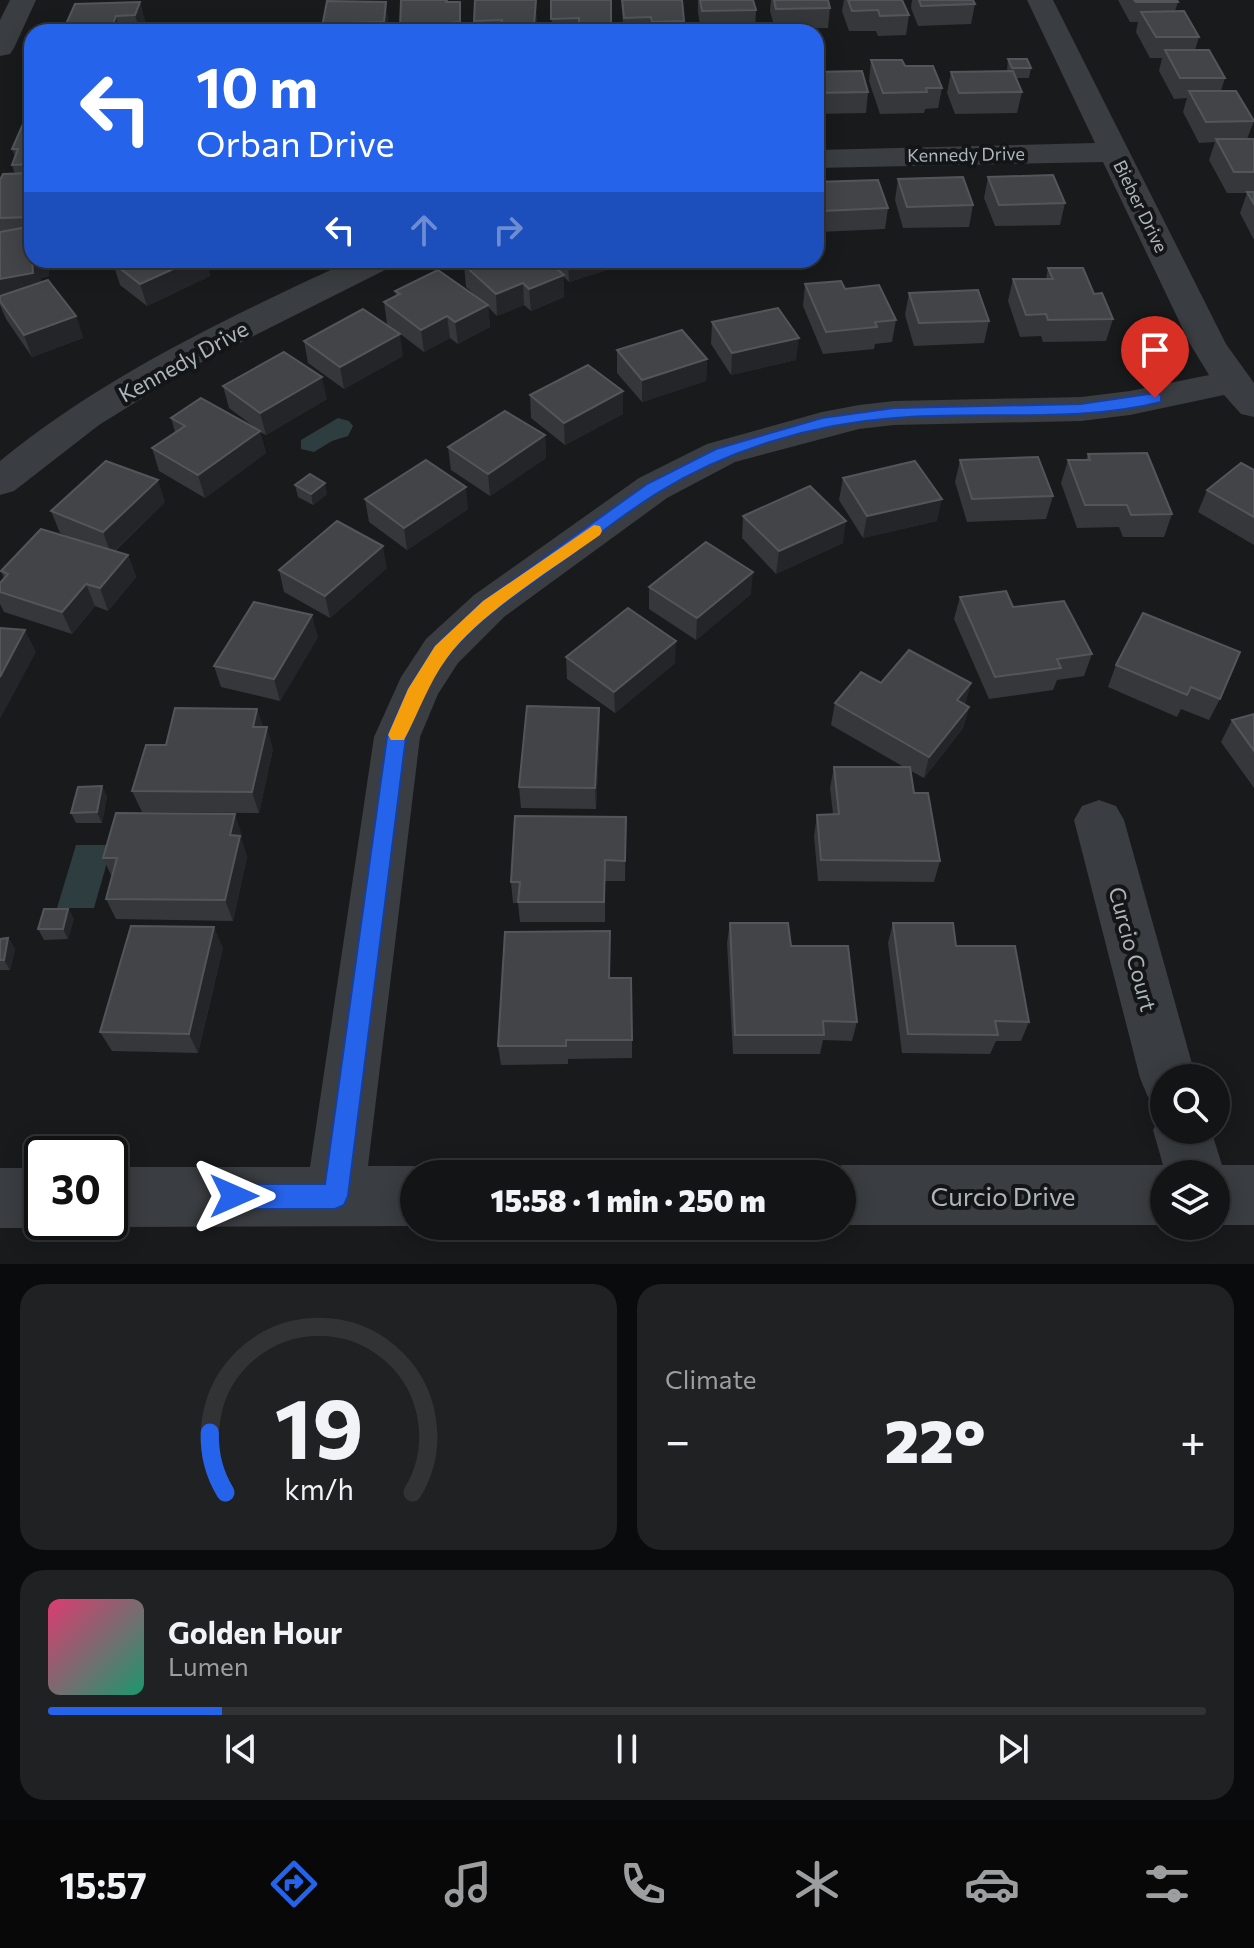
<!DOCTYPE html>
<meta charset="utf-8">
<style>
:root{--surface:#131415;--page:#202122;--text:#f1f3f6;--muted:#9d9ea0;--line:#323334;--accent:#2563eb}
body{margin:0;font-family:Commissioner,sans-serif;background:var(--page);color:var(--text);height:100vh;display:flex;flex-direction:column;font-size:30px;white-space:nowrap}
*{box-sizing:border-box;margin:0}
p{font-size:26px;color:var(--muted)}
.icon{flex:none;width:44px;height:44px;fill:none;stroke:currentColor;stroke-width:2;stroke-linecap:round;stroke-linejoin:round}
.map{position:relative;height:1264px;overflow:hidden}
.side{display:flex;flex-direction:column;gap:20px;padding:20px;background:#0a0b0c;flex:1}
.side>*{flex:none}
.guide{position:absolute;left:24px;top:24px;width:800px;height:244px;border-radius:24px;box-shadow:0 4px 20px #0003,0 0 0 2px var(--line);background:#2563eb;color:#fff;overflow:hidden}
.fabs{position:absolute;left:1150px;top:1064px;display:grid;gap:16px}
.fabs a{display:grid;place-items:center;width:80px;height:80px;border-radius:50%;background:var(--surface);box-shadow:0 4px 20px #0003,0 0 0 2px var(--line);font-size:40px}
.speed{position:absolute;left:24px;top:1136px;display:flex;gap:16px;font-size:40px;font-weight:700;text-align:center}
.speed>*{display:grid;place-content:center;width:104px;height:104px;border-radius:50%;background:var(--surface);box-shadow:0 4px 20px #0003,0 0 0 2px var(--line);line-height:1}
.speed .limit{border:4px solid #111;border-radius:12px;background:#fff;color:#111}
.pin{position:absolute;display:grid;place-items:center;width:68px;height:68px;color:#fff;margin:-82px -34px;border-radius:50% 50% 50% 0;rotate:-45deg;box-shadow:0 0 8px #0007}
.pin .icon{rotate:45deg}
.me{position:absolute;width:88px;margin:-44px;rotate:90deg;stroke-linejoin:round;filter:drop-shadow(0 0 6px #0008)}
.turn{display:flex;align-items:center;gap:28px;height:168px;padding:0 40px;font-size:36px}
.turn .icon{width:104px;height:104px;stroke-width:2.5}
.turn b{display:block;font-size:56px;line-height:68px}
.lanes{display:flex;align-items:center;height:76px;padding:0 40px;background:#0003;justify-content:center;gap:40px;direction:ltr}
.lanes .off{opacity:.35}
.big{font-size:60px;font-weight:800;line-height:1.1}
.side .tile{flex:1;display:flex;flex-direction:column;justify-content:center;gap:12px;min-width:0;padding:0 28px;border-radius:24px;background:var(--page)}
.side .dial{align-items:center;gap:0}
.dial svg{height:208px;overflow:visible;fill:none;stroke:var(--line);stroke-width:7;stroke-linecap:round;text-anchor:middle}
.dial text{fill:var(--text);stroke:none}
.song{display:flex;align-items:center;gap:24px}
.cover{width:96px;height:96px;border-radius:12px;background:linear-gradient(135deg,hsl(340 70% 55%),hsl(160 70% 35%))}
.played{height:8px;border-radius:4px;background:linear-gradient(90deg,var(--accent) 15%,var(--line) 15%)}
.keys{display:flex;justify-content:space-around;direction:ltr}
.heat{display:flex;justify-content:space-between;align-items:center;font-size:44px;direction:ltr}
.side .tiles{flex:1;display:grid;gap:20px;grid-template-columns:1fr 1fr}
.tile:last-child{grid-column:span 2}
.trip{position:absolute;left:400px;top:1160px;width:456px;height:80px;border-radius:40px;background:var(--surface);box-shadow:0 4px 20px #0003,0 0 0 2px var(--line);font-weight:800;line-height:80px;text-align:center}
.menu{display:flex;height:128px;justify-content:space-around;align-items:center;background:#080808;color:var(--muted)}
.menu .icon{width:56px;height:56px}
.menu .selected{color:var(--accent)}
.menu b{font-size:36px;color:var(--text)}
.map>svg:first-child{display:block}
.water{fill:#2e3d40}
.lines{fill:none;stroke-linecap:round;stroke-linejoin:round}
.minor{fill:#3a3d41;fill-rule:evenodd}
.wall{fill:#35373a}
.shaded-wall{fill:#242528}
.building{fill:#424448;stroke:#52565a;stroke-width:2}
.route{fill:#2563eb;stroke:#184099;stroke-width:2}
.slow{fill:#f59e0b}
.labels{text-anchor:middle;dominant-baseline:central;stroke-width:8;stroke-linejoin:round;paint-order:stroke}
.far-street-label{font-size:18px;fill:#abb5bc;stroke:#141517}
.street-label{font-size:22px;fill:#abb5bc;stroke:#141517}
.near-street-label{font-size:26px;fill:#abb5bc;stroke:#141517}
</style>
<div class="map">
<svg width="1254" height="1264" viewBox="0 0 1254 1264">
<rect width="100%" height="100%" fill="#191a1c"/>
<g class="water">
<polygon points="338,418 349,421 353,426 348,436 332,441 314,452 301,449 301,440 306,437"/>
<polygon points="76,845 112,845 94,908 57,908"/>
</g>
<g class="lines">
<g class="minor">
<polygon points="10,0 36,0 14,48 10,54 0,56 0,20"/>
<polygon points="1027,0 1053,0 1226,344 1254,383 1254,417 1241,414 1224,395 1130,415 1081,421 894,425 859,429 735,462 667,498 504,617 458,663 438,694 420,737 368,1166 414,1166 433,1174 414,1174 414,1226 110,1227 98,1222 110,1222 110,1167 310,1167 374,737 401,677 426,639 474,595 639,478 707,444 822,412 859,405 894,401 1081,397 1130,391 1209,375 1190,344 1103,162 816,168 816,150 1095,143"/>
<path d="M 352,260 L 396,260 L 391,267 L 194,366 L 99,425 L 14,491 L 0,495 L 0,461 C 105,375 229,317 352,260 Z"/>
<polygon points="1099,800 1116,806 1124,820 1196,1078 1164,1078 1164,1103 1148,1097 1140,1078 1074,820 1082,806"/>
<polygon points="1164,1109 1164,1130 1211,1130 1222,1165 1254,1165 1254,1225 1216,1225 1216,1174 1164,1174 1164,1225 842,1225 842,1174 821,1174 842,1165 1163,1165 1153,1130"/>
<polygon points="0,1168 42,1168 42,1222 56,1222 42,1228 0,1228"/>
</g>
</g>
<g class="wall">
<polygon points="551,0 611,0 612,32 552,32"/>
<polygon points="622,0 684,21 684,32 623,32"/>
<polygon points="698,0 753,0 756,10 755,30 701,31 698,13"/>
<polygon points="771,0 828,0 830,8 828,28 775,29 770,11"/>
<polygon points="844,0 902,0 909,15 906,35 878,36 876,31 849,31 842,11"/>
<polygon points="912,0 973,0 975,4 971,24 918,26 911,8"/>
<polygon points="1118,0 1177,0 1178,2 1175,11 1199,37 1195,50 1225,78 1221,91 1254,121 1247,139 1254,139 1254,240 1240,213 1247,193 1227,193 1209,160 1215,142 1199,143 1183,112 1187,98 1174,99 1159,71 1162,58 1150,58 1136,32 1138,22 1130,22"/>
<polygon points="140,2 145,22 142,32 69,32 66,24"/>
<polygon points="386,2 388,22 387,32 323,32 322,27"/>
<polygon points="537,16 536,32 475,32 474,21"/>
<polygon points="1008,59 1031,68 1029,78 1016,78 1022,92 1017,113 955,114 947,93 951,72 1007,71"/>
<polygon points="871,60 905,66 942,88 938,108 925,109 924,113 880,114 869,81"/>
<polygon points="816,72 868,92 866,113 816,114"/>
<polygon points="32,124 32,260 48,260 49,276 41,278 41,282 76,316 83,338 32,357 6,319 0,305 0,180 15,174 12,165 15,156 12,149"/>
<polygon points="988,177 1065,203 1060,225 995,226 984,198"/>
<polygon points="898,179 973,205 969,227 903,228 895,200"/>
<polygon points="816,182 888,208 885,229 819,232 816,221"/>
<polygon points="120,260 206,260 210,276 147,306 120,285 113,263"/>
<polygon points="548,260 629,260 629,263 569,282 564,277 564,297 531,311 524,305 497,316 488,307 490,327 458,344 450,338 424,352 387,324 384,302 396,296 395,291 479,299 466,287 464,265 555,268"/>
<polygon points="1048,268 1094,294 1113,319 1106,341 1043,342 1041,336 1020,337 1008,301 1013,279 1046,279"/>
<polygon points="805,284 845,289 896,320 892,342 875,344 874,349 823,354 803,306"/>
<polygon points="909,293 989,321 984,343 914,346 905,315"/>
<polygon points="712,322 796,360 731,375 711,344"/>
<polygon points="304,341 403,356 344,389 308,363"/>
<polygon points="617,350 707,359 706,381 642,402 617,373"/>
<polygon points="223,386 327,399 266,435 260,432 266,453 205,498 159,471 152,448 175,432 171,418 257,429 229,408"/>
<polygon points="530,395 623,414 565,445 531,418"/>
<polygon points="545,435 546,458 490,496 451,470 448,447"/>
<polygon points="1088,454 1172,514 1164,537 1123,537 1119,527 1077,528 1061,483 1068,460 1086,460"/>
<polygon points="960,460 1053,496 1046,519 967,522 955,482"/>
<polygon points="1254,470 1254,545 1198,512 1207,490"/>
<polygon points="843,478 937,521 863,538 839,500"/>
<polygon points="295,485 327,494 313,505 298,497"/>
<polygon points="365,499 468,509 407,550 369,522"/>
<polygon points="165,502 115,551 128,555 136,577 108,611 95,606 72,634 4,612 0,604 0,583 4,578 1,571 70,537 60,533 51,511"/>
<polygon points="743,516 843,543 776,574 742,538"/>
<polygon points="387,568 330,618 284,592 279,570"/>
<polygon points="649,587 751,594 696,640 649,609"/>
<polygon points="960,597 1013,607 1092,654 1084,676 1057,680 1053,690 989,699 954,619"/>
<polygon points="1143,613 1220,699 1209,720 1181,709 1177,717 1108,687 1116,665"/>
<polygon points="318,637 280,701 221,687 214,666"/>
<polygon points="566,657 675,663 615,713 567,679"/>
<polygon points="881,683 971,683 965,704 969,707 963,728 924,778 911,771 914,793 940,861 934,882 818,881 814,836 817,815 833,814 830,788 834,767 904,767 831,725 835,703"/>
<polygon points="599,708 600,730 596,809 521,808 519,787"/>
<polygon points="257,709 263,727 273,749 259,813 142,812 132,791 166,745"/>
<polygon points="1254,714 1254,788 1221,742 1232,720"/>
<polygon points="102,786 107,797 102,823 76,823 71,813"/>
<polygon points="626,817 625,881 605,881 605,922 520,922 518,903 513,903 511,882"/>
<polygon points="242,835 241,839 247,857 233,921 116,919 106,899 112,877 103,858"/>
<polygon points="68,909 74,919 68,939 44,940 38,929"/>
<polygon points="730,923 791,946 857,1022 852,1041 823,1040 820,1054 733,1054 727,943"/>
<polygon points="893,923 956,946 1029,1022 1021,1041 996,1041 990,1054 902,1053 888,943"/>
<polygon points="8,938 15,949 10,970 0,970 0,939"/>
<polygon points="223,948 198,1053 112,1051 100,1032"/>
<polygon points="610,978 632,1040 632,1058 568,1059 568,1064 501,1065 498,1046"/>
</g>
<g class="shaded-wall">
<polygon points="536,0 537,16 536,32 534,32"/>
<polygon points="140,2 145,22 142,32 140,32 135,15"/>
<polygon points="386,2 388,22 387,32 385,32 384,22"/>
<polygon points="460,2 462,32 401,32 400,28"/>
<polygon points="116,16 120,32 111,32 111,29"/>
<polygon points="33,260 48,260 49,276 41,278 41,295 0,301 0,279"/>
<polygon points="193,260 206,260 210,276 147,306 140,284"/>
<polygon points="570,260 629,260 629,263 569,282 568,261"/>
<polygon points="564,275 564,297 531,311 529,289"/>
<polygon points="523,283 524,305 497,316 496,294"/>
<polygon points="488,305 490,327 458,344 455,322"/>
<polygon points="76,316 83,338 32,357 24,335"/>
<polygon points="447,316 450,338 424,352 421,330"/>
<polygon points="400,334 403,356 344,389 340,367"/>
<polygon points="799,338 796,360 731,375 732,353"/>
<polygon points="707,359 706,381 642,402 642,380"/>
<polygon points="322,377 327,399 266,435 260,413"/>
<polygon points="623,391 623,414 565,445 564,423"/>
<polygon points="260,431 266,453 205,498 198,475"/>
<polygon points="545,435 546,458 490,496 488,474"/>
<polygon points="158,480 165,502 111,554 103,532"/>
<polygon points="325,483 327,494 313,505 311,494"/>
<polygon points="466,487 468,509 407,550 404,528"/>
<polygon points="942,499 937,521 863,538 867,516"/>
<polygon points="846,521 843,543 776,574 779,551"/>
<polygon points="383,546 387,568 330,618 325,596"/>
<polygon points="128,555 136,577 108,611 100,588"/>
<polygon points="753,572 751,594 696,640 697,618"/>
<polygon points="86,584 95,606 72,634 62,612"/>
<polygon points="312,615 318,637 280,701 274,679"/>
<polygon points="25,630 36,652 0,719 0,677"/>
<polygon points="676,641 675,663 615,713 614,692"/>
<polygon points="971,683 965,705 957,700"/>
<polygon points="969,707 963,728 924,778 929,757"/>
<polygon points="599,708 600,730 596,809 595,788"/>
<polygon points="257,709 264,730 253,727"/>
<polygon points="267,727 273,749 259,813 252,792"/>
<polygon points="102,786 107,797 102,823 97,812"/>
<polygon points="235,814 242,835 241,839 247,857 233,921 225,900 230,835"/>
<polygon points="68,909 74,919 68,939 63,929"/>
<polygon points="214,927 223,948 198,1053 189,1034"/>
<polygon points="8,938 15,949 10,970 4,960"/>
</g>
<g class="building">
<polygon points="401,0 447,0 446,2 460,2 460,22 400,28"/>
<polygon points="475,0 536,0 534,25 502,26 502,20 474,21"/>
<polygon points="551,0 611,0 611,23 579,24 579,18 551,19"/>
<polygon points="622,0 682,0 684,21 652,22 651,17 624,18"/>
<polygon points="700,0 753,0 756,10 702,11"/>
<polygon points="774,0 828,0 830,8 776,9"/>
<polygon points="848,0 902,0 909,15 880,16 878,10 852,11"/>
<polygon points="919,0 973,0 975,4 921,6"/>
<polygon points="1134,0 1177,0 1178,2 1136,2"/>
<polygon points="327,1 386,2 384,22 351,23 350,27 322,27"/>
<polygon points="140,2 135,15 116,16 111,29 71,30 74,23 66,24 75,4"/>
<polygon points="1184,11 1199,37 1156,37 1141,12"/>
<polygon points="191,25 307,25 306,32 189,32"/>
<polygon points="1165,50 1209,50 1225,78 1180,78"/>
<polygon points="1008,59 1027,59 1031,68 1012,68"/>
<polygon points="871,60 902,60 905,66 933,66 942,88 926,88 927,92 883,93"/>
<polygon points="862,71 868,92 816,93 816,72"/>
<polygon points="1013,71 1022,92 959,93 951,72"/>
<polygon points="1189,91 1236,91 1254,121 1206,122"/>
<polygon points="23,124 32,124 32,164 12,165 18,149 12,149"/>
<polygon points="1216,139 1254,139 1254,172 1234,172"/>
<polygon points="32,173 32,217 0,218 0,180 3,174"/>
<polygon points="1053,175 1065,203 999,205 988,177"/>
<polygon points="963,177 973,205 907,207 898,179"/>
<polygon points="878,180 888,208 822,211 816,192 816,182"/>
<polygon points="1247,192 1254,192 1254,204"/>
<polygon points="32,226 32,260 33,273 0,279 0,232"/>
<polygon points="120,260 193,260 140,284 113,263"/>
<polygon points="478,260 546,260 564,275 529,289 523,283 496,294 464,265"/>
<polygon points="1048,268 1083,268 1094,294 1102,293 1113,319 1048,320 1046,314 1026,315 1013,279 1053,279"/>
<polygon points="438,270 488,305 455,322 447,316 421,330 384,302 400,294 395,291"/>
<polygon points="48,280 76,316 24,335 0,301 0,296"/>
<polygon points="841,281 845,289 879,285 896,320 875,322 877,327 826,332 805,284"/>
<polygon points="978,290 989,321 919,323 909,293"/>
<polygon points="778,308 799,338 732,353 712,322"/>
<polygon points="363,309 400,334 340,367 304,341"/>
<polygon points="682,330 707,359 642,380 617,350"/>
<polygon points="284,352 322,377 260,413 223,386"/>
<polygon points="588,365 623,391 564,423 530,395"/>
<polygon points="201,398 260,431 198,475 152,448 185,426 171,418"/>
<polygon points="505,411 545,435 488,474 448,447"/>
<polygon points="1147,453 1172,514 1131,515 1127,505 1085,505 1068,460 1090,460 1088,454"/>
<polygon points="1038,457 1053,496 972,499 960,460"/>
<polygon points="426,460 466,487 404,528 365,499"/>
<polygon points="106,461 158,480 103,532 51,511"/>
<polygon points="915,461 942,499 867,516 843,478"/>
<polygon points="1241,463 1254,470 1254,517 1207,490"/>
<polygon points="310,474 325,483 311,494 295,485"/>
<polygon points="810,486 846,521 779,551 743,516"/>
<polygon points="337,521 383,546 325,596 279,570"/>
<polygon points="41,529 128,555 100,588 86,584 62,612 0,592 0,583 8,574 1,571"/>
<polygon points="706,542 753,572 697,618 649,587"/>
<polygon points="1006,591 1013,607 1064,601 1092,654 1057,659 1061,668 995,677 960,597"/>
<polygon points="254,602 312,615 274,679 214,666"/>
<polygon points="628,608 676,641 614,692 566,657"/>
<polygon points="1143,613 1240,652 1220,699 1191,687 1187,695 1116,665"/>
<polygon points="0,628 25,630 0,677"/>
<polygon points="909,650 971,683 957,700 969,707 929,757 835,703 861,672 881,683"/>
<polygon points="527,706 599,708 595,788 519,787"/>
<polygon points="175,708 257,709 253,727 267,727 252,792 132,791 146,745 166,745"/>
<polygon points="1254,714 1254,751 1232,720"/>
<polygon points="834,767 910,767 914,793 928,793 940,861 821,860 817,815 839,814"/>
<polygon points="102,786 97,812 71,813 78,787"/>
<polygon points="116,813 235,814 230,835 240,836 225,900 106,899 117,858 103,858"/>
<polygon points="515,816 626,817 625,861 605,860 604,902 518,902 520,882 511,882"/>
<polygon points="44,909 68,909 63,929 38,929"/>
<polygon points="730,923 788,923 791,946 848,946 857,1022 823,1021 824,1035 735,1035"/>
<polygon points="893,923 953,923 956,946 1015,946 1029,1022 995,1021 998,1035 908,1034"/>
<polygon points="131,926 214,927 189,1034 100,1032"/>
<polygon points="610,931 609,978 631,978 632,1040 566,1040 566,1046 498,1046 505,932"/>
<polygon points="8,938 4,960 0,960 0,939"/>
</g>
<path class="route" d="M 1155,393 L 1161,395 L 1161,402 C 1074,424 983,410 894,418 C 813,424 729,449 659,492 C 623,514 589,542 555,567 C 518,594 477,620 448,656 C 429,680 418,709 406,737 L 348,1196 L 344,1205 L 335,1209 L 234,1209 L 225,1205 L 222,1196 L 225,1188 L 234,1184 L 325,1184 L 387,737 L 408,689 L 435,646 L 483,601 L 647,484 L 716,449 L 822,418 L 894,408 L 1081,404 Z"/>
<path class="slow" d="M 594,525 L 600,526 L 602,531 L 600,535 C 554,568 479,614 447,658 C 428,684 419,712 404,740 L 391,740 L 388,735 L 408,689 L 435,646 L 483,601 Z"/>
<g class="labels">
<g class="far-street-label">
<text transform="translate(966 154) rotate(-1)">Kennedy Drive</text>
<text transform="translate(1141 206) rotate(64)">Bieber Drive</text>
</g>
<g class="street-label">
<text transform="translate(183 361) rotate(-29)">Kennedy Drive</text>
<text transform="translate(1133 949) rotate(75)">Curcio Court</text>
</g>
<g class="near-street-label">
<text x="1003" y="1195">Curcio Drive</text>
</g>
</g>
</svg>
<div class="fabs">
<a><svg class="icon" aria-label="search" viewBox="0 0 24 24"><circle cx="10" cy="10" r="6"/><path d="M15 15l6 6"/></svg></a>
<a><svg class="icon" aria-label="layers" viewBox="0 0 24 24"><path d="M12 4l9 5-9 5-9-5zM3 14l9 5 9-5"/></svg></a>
</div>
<div class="speed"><div class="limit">30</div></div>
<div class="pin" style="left:1155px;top:398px;background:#d93025"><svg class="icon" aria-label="arrive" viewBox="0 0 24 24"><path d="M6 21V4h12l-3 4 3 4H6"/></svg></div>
<svg class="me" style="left:234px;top:1196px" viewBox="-20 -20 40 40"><path d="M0-17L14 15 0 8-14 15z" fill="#2563eb" stroke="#fff" stroke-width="4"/></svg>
<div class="trip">15:58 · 1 min · 250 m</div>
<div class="guide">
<div class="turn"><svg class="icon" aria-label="left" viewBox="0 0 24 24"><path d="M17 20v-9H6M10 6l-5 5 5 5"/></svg><div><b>10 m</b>Orban Drive</div></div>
<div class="lanes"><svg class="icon" aria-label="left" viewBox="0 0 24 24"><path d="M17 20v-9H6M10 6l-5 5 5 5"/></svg><svg class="icon off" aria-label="ahead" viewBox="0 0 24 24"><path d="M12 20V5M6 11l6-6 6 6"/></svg><svg class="icon off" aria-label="right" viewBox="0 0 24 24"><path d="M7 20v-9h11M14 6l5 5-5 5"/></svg></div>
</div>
</div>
<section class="side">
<div class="tiles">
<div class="tile dial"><svg viewBox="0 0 100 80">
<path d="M14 69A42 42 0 1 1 86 69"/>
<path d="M14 69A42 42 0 0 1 8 46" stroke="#2563eb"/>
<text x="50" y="56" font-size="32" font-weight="700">19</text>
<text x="50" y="72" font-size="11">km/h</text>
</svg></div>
<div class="tile"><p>Climate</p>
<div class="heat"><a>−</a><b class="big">22°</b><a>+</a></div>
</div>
<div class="tile">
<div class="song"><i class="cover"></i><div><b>Golden Hour</b><p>Lumen</p></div></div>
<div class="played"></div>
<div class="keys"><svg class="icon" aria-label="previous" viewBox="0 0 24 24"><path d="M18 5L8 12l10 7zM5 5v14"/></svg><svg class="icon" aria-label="pause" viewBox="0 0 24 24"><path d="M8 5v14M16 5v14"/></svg><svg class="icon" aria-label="next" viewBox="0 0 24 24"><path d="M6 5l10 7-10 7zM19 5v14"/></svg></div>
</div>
</div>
</section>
<nav class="menu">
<b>15:57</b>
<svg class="icon selected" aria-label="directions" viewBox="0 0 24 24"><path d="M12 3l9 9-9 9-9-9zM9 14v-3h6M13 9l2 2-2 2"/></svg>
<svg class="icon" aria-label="music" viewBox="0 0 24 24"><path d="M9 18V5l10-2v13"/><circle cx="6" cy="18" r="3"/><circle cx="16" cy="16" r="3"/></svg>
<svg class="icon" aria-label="phone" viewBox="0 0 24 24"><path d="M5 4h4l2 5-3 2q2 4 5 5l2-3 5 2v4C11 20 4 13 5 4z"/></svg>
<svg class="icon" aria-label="climate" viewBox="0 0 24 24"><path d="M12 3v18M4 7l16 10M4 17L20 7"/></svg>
<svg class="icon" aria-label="car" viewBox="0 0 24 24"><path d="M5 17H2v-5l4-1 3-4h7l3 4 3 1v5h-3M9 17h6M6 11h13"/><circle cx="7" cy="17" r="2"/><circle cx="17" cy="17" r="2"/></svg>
<svg class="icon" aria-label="filters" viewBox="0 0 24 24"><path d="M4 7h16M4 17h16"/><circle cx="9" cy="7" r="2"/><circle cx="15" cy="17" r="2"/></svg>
</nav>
